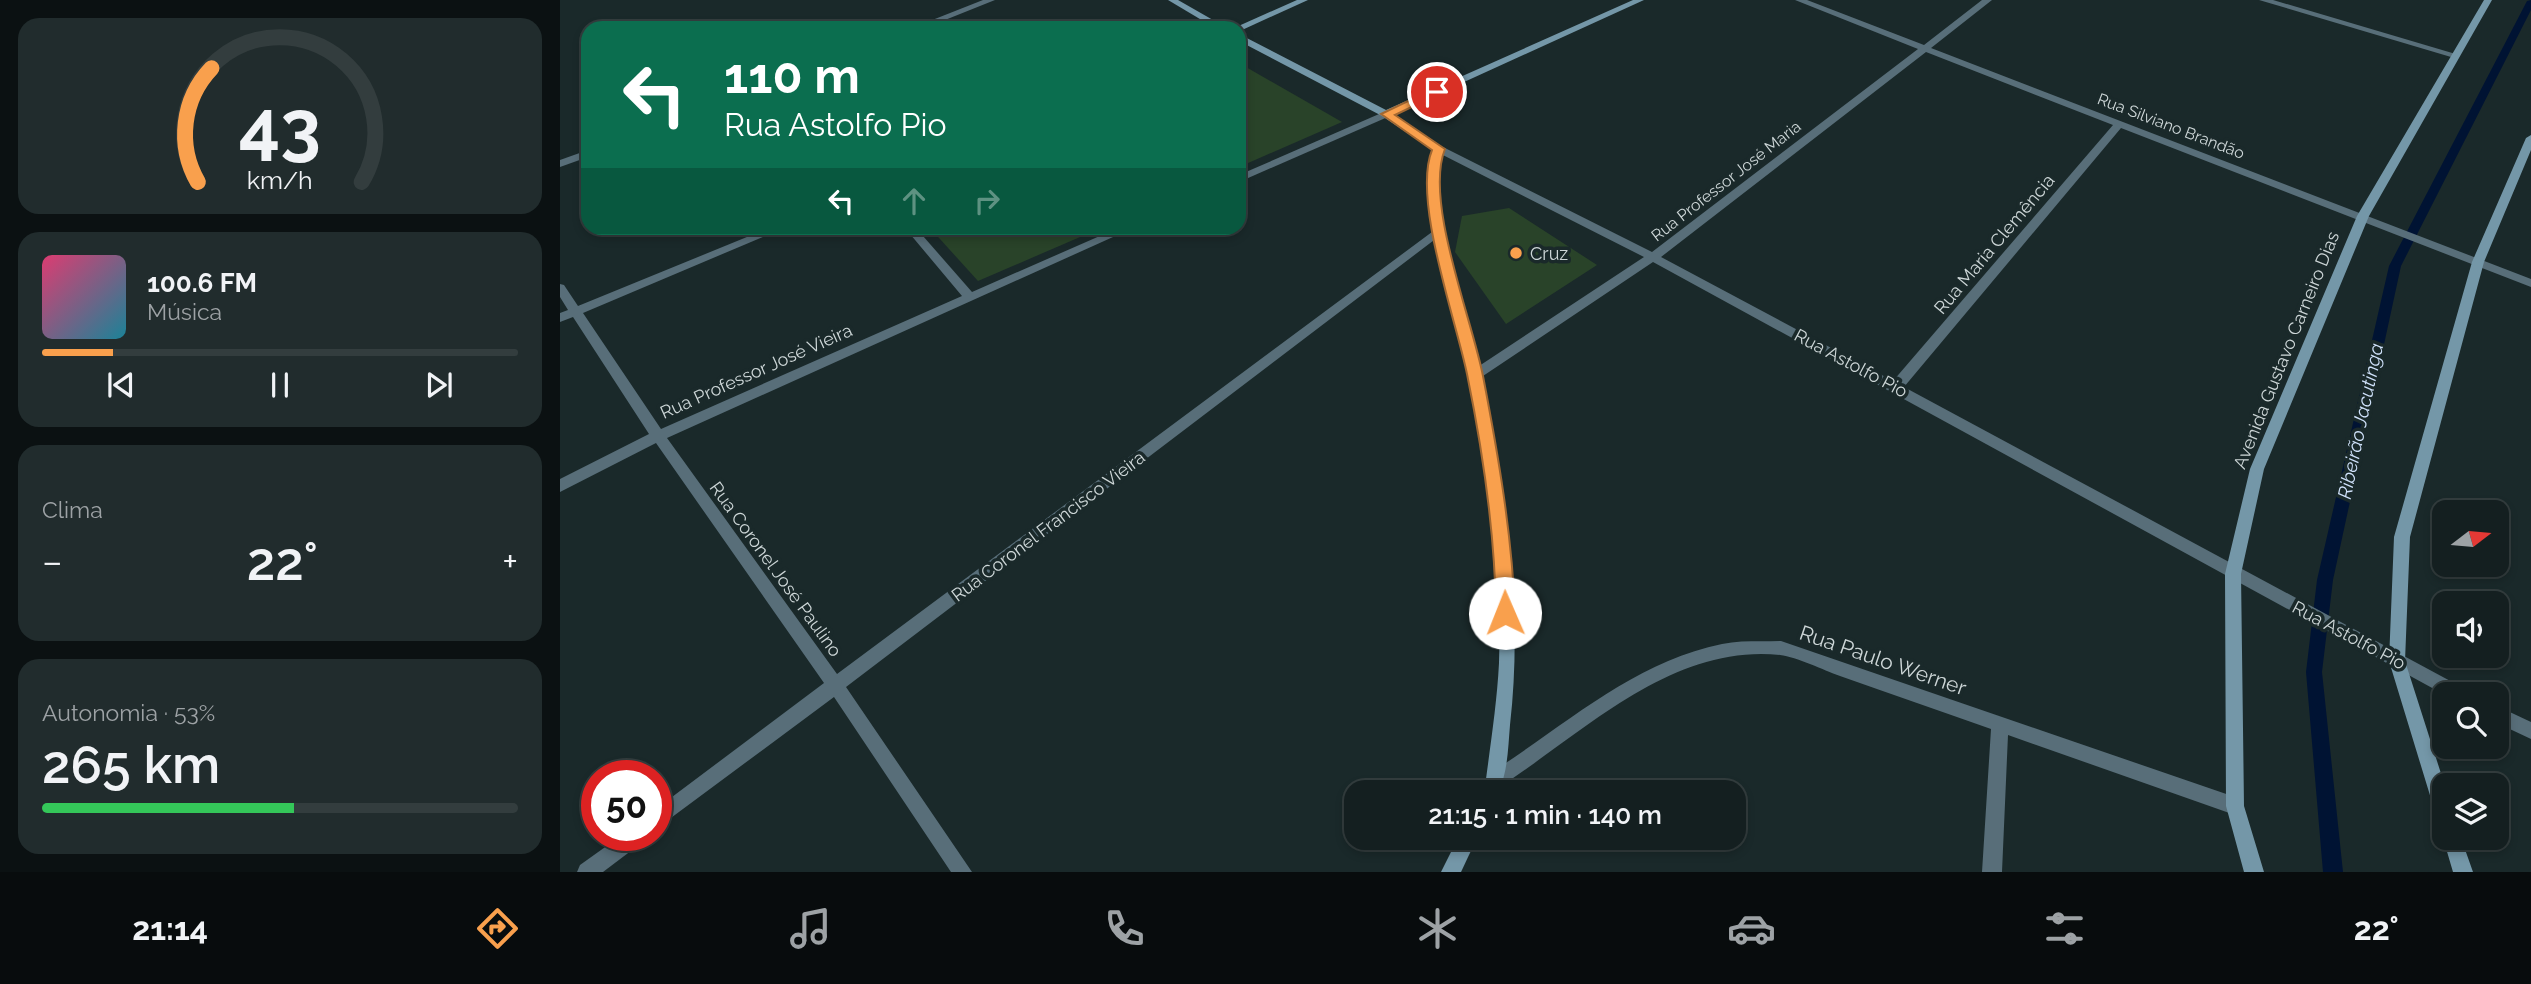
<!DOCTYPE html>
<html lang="pt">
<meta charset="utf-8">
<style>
:root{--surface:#141f20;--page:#212c2d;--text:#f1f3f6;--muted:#9da2a5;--line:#333d3e;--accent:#f9a04d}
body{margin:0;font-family:Raleway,sans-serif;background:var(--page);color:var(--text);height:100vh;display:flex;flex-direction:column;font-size:26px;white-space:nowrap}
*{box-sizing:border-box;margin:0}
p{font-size:23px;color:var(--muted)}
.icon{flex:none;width:38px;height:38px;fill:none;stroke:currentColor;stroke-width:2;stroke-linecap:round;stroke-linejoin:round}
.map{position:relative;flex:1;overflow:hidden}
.panel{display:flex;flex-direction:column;gap:18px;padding:18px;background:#0b1112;width:560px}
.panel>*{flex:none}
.guide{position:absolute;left:21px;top:21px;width:665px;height:214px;border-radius:21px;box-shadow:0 4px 10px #0003,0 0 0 2px var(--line);background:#0b6e4f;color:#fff;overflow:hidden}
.needle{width:46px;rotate:74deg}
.fabs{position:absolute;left:1872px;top:500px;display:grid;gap:14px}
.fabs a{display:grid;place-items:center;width:77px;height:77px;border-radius:14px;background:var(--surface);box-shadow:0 4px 10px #0003,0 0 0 2px var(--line);font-size:35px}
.speed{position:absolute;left:21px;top:760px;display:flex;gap:14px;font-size:35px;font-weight:700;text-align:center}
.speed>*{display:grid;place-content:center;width:91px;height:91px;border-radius:50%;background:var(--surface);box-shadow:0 4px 10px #0003,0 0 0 2px var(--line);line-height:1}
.speed .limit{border:10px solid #d22;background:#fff;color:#111}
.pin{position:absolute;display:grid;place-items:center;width:60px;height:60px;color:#fff;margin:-30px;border:4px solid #fff;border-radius:50%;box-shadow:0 2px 7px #0007}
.me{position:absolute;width:77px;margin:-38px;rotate:359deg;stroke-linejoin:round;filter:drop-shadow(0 0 5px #0008)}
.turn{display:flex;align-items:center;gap:24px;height:147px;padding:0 28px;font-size:32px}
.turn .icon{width:91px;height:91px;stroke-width:2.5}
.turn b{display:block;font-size:49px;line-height:60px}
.lanes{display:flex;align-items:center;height:66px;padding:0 28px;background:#0003;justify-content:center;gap:35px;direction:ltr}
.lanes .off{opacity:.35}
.big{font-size:52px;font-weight:600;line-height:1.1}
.panel .card{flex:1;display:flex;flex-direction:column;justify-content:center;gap:10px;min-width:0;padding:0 24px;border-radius:21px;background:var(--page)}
.panel .dial{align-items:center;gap:0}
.dial svg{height:182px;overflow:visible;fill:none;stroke:var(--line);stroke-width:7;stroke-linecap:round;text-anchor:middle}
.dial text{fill:var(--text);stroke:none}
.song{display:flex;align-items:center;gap:21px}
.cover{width:84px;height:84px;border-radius:10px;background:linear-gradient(135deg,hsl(340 70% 55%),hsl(190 70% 35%))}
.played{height:7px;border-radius:4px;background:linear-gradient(90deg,var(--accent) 15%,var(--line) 15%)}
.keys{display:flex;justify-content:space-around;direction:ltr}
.heat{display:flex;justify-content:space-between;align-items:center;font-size:38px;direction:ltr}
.charge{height:10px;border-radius:5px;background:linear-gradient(90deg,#34c759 53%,var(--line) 0)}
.trip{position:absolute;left:784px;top:780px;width:402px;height:70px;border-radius:21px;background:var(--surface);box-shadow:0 4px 10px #0003,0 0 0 2px var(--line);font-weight:600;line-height:70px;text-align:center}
.dock{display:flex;height:112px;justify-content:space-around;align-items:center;background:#080c0d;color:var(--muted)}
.dock .icon{width:49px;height:49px}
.dock .active{color:var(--accent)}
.dock b{font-size:32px;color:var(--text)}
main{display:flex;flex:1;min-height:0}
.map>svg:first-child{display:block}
.green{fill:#294329}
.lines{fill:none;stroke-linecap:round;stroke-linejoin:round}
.stream{fill:#001333;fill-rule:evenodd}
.street{fill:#586e79;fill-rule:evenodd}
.secondary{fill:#7497a8;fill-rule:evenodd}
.route{fill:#f9a04d;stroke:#a26832;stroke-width:2}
.poi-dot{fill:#f9a04d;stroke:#1a292a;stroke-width:2.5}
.labels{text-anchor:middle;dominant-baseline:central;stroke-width:7;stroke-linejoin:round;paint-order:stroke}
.far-street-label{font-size:16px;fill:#cdd6d7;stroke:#1a292a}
.street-label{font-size:18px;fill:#cdd6d7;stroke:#1a292a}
.poi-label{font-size:18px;fill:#cdd6d7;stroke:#1a292a;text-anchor:start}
.water-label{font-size:19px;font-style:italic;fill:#d1e3fc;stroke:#1a292a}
.near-street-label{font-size:21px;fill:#cdd6d7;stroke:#1a292a}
</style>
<main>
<section class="panel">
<div class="card dial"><svg viewBox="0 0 100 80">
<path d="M14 69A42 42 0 1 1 86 69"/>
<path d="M14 69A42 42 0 0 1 20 19" stroke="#f9a04d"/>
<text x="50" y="56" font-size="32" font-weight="700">43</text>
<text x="50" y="72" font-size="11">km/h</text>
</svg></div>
<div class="card">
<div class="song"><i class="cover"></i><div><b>100.6 FM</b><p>Música</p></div></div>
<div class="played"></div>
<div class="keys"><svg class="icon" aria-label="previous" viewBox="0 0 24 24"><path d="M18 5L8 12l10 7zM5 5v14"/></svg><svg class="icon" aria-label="pause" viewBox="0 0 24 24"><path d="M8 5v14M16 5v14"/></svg><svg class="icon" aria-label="next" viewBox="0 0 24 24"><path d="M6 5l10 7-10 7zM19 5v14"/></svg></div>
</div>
<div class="card"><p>Clima</p>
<div class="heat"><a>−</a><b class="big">22°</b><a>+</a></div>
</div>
<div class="card"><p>Autonomia · 53%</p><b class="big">265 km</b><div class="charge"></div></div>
</section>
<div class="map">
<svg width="1971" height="872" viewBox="0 0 1971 872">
<rect width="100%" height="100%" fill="#1a292a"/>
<g class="green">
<polygon points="679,63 782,122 679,167"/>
<polygon points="949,208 1037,265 946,324 895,252 902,216"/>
<polygon points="370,228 541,228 418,281"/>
</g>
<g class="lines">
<polygon class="stream" points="1971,0 1971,10 1841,266 1773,580 1762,672 1783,872 1763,872 1746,672 1757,580 1829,266 1967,1"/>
<g class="street">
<polygon points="423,0 435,0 365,28 352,28"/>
<path d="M 1235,0 L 1247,0 L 1364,45 L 1422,0 L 1432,0 L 1371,48 L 1971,279 L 1971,287 L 1561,128 L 1344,387 L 1907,690 L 1909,695 L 1885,695 L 1093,262 L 920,378 L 910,378 L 908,375 L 910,372 L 1084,257 L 875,151 L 875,147 L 883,147 L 1092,252 L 1358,49 ZM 1366,52 L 1553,125 L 1333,381 L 1101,257 Z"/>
<polygon points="1699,0 1713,0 1899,55 1891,57"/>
<polygon points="826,111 830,112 830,116 679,182 679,175"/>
<polygon points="28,150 28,157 0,167 0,160"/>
<polygon points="209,228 224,228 23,313 101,429 402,296 345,228 356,228 412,292 558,228 573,228 107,438 277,674 876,229 884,229 886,231 286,687 412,872 391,872 274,697 96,829 96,809 264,683 96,443 0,492 0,479 89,434 13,317 0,322 0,313 8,310 0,297 0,284 4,285 18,306"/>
<path d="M 1221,641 L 1675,797 L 1681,800 L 1684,806 L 1681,812 L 1675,815 L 1448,735 L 1442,872 L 1422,872 L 1431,729 C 1381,711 1330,694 1280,676 C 1263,670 1237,657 1220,655 C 1111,644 1025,732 941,786 L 935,789 L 929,786 L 926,780 L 929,774 C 1003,727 1073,662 1162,644 C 1181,640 1202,642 1221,641 Z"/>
<polygon points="1937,706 1971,722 1971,739 1937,723"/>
<polygon points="62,835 86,835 84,841 43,872 17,872 20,865"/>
</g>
<g class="secondary">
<polygon points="608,0 618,0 667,28 655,28"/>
<polygon points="737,0 748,0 682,30 674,28"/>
<path d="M 1073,0 L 1084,0 L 834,114 L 884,149 C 867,209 897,277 911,336 C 942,463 965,594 950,725 C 948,748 948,772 938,793 L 920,793 L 926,779 C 931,741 937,702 939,663 C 941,601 935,539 926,478 C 919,429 909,380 898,332 C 884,274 856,209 873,150 L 822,116 L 679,41 L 679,34 L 826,110 Z"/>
<polygon points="1924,0 1932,0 1809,216 1704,469 1681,574 1684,806 1704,872 1684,872 1666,806 1665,574 1690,469 1797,216"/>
<polygon points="1971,135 1971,150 1924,262 1850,537 1845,661 1885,786 1885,824 1878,821 1876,815 1829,661 1834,537 1912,262 1966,138"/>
<polygon points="1885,833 1885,838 1901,838 1913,872 1893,872 1883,838"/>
<polygon points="898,838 917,838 901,872 881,872"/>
</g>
</g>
<path class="route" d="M 873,89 L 883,92 L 835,115 L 885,149 C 864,201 912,319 923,376 C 938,454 952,534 955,613 L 945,621 L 936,613 C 935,534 923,452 907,374 C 896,320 852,199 872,150 L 821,114 Z"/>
<circle class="poi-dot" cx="956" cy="253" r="7"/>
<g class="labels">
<g class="far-street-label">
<text transform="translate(1611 126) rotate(21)">Rua Silviano Brandão</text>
<text transform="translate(1166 181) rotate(-38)">Rua Professor José Maria</text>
</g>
<g class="street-label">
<text transform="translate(1434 244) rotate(-50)">Rua Maria Clemência</text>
<text transform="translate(1726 350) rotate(-68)">Avenida Gustavo Carneiro Dias</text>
<text transform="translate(1291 363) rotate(28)">Rua Astolfo Pio</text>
<text transform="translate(196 371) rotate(-24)">Rua Professor José Vieira</text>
<text transform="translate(488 526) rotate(-37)">Rua Coronel Francisco Vieira</text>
<text transform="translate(216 569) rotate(54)">Rua Coronel José Paulino</text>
<text transform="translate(1789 635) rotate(28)">Rua Astolfo Pio</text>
</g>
<g class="poi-label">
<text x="970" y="253">Cruz</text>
</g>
<g class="water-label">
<text transform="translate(1800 421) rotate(-78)">Ribeirão Jacutinga</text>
</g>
<g class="near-street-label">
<text transform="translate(1323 660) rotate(19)">Rua Paulo Werner</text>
</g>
</g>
</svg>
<div class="fabs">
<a><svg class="needle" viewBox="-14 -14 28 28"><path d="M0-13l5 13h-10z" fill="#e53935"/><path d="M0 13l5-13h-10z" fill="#9da2a5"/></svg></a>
<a><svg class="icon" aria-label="sound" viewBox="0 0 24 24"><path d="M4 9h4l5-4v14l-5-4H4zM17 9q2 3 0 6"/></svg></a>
<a><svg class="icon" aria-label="search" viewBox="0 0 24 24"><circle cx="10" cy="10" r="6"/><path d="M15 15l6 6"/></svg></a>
<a><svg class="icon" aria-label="layers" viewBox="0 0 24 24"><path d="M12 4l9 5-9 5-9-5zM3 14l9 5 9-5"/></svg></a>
</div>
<div class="speed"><div class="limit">50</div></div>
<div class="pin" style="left:877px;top:92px;background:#d93025"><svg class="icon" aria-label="arrive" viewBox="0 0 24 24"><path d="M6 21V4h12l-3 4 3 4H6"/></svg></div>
<svg class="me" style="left:945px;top:613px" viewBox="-20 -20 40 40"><circle r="19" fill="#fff"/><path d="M0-13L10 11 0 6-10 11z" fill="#f9a04d"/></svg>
<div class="trip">21:15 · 1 min · 140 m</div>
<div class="guide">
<div class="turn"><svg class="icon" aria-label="left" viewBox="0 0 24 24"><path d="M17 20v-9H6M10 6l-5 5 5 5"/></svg><div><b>110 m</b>Rua Astolfo Pio</div></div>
<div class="lanes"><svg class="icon" aria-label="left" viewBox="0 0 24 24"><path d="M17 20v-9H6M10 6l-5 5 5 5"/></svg><svg class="icon off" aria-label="ahead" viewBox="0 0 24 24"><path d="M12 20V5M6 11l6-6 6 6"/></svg><svg class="icon off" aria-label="right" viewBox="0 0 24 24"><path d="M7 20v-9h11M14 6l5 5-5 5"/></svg></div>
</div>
</div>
</main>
<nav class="dock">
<b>21:14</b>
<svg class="icon active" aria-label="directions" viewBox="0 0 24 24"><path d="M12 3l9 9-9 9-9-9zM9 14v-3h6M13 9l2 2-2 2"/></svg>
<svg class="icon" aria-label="music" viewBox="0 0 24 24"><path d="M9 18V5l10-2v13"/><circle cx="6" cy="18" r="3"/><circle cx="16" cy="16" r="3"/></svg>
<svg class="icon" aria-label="phone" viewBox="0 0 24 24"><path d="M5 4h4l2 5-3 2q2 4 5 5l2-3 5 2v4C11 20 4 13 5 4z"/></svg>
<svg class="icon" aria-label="climate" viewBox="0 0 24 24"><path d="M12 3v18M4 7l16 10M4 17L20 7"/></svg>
<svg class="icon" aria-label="car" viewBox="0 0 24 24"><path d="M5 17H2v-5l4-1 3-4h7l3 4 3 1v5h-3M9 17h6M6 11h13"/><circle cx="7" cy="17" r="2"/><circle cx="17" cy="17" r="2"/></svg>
<svg class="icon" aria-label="filters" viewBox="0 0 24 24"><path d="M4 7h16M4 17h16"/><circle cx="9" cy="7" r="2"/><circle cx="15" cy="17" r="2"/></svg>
<b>22°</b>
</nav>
